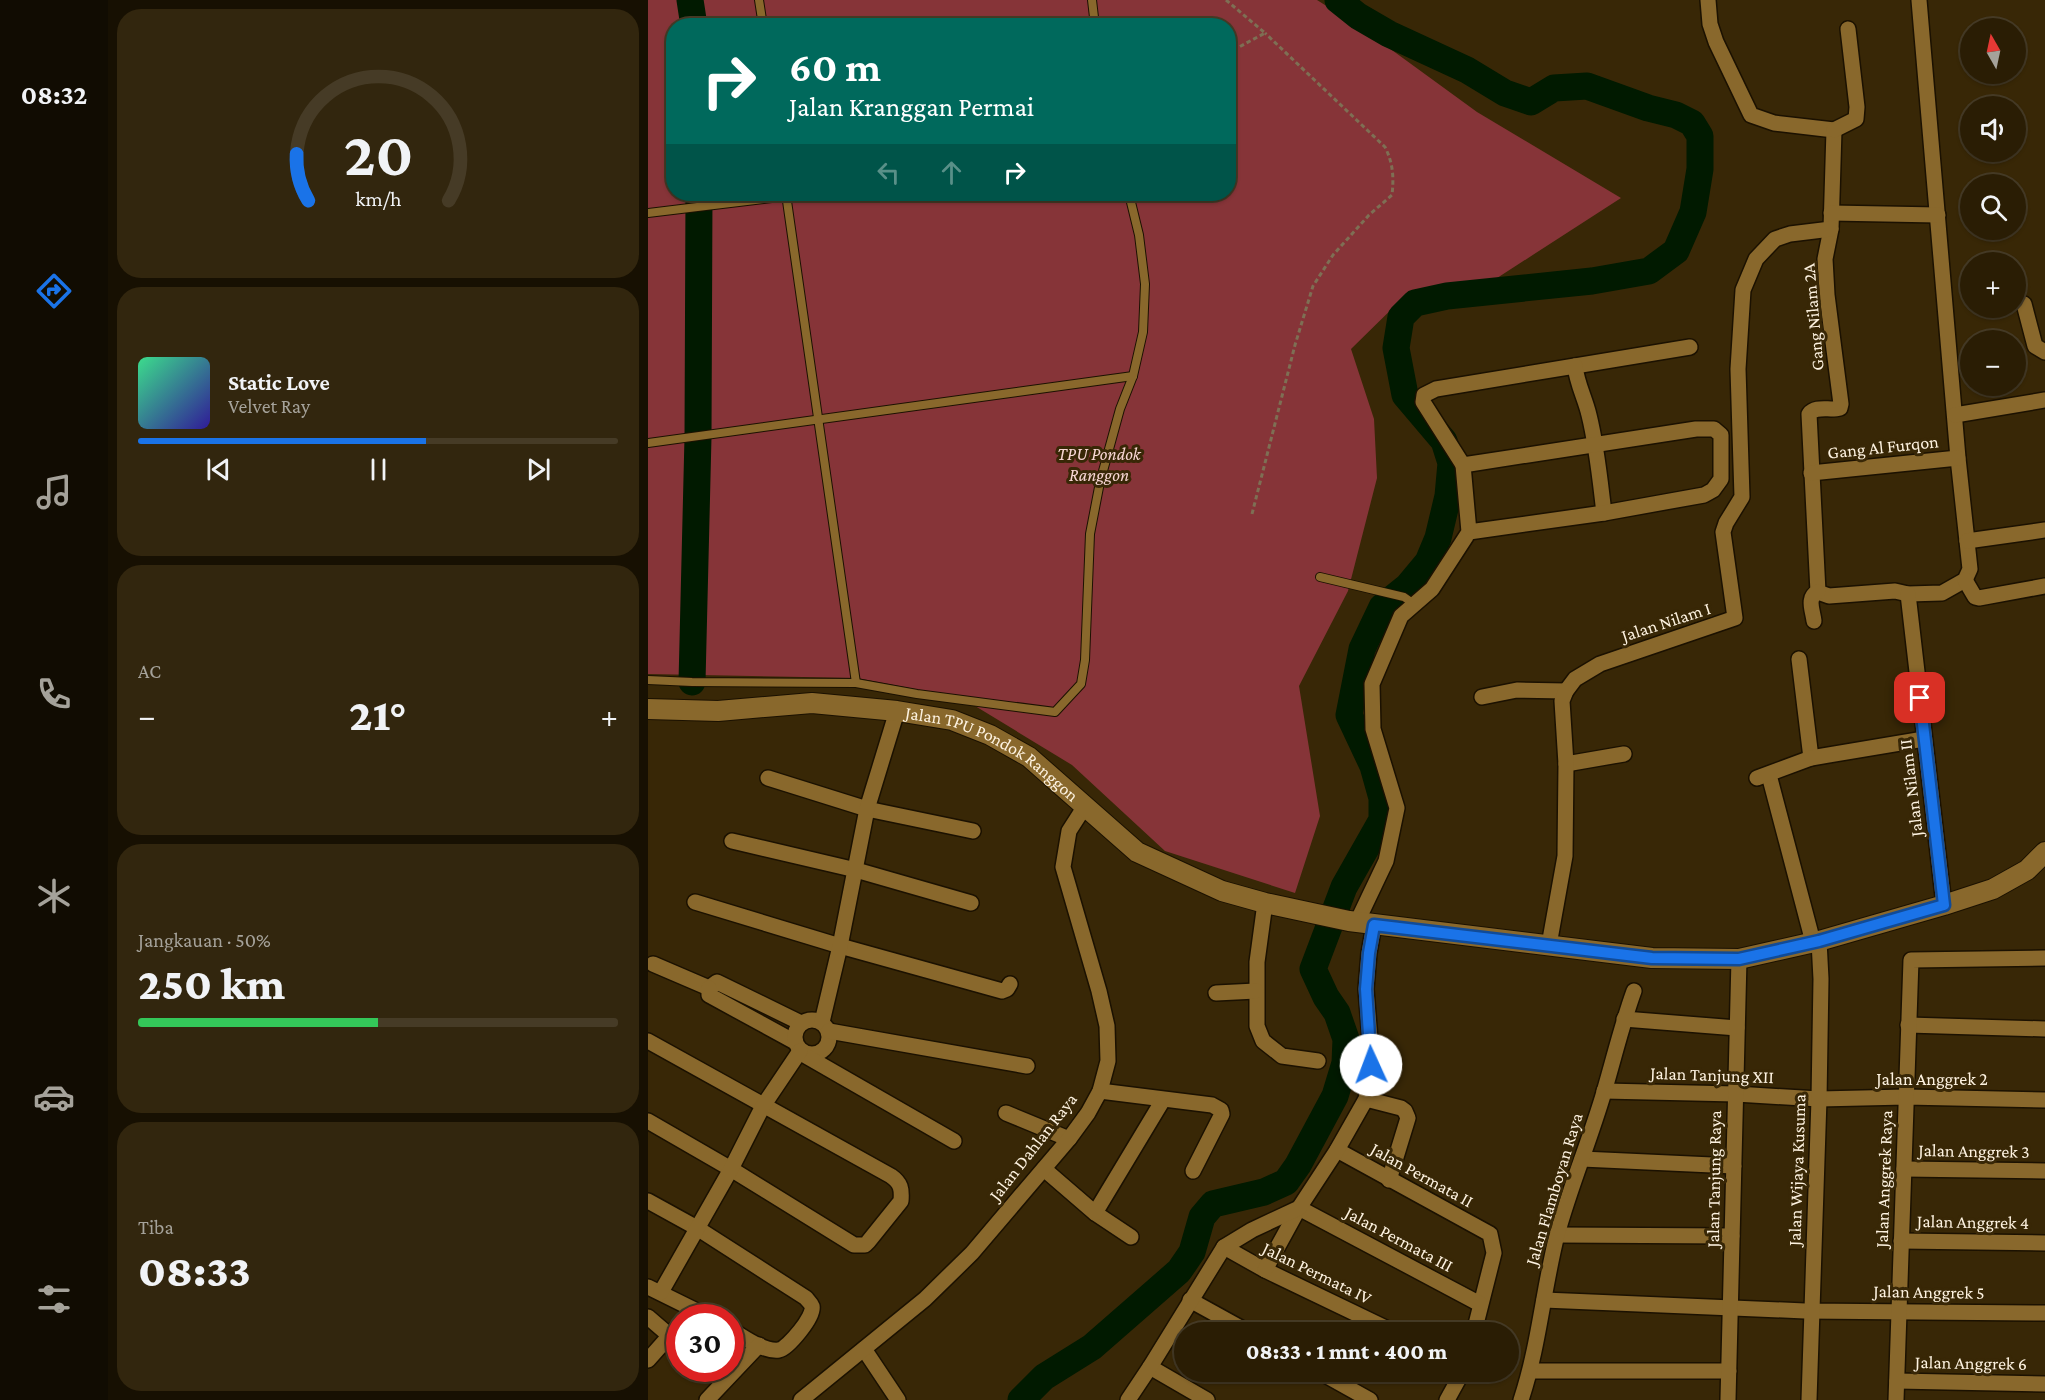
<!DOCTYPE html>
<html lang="id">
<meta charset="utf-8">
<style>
:root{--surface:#2a1d04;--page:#32260e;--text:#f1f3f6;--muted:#a5a29a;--line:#463b26;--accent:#1a73e8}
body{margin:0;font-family:"Crimson Pro",serif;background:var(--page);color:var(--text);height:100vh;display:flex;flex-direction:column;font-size:22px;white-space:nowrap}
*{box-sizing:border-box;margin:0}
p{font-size:20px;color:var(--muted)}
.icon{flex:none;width:33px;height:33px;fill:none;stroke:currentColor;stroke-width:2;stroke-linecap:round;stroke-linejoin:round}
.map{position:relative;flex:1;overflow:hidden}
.sheet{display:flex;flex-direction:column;gap:9px;padding:9px;background:#171002;width:540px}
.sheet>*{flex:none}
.banner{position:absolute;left:18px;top:18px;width:570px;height:183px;border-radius:24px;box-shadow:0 2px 4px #0004,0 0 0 2px var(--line);background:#00695c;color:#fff;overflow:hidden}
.needle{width:39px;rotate:351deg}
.controls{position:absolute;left:1312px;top:18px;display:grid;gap:12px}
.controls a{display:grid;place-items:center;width:66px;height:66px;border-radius:50%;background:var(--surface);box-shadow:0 2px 4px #0004,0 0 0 2px var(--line);font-size:30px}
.speed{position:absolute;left:18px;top:1304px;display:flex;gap:12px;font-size:30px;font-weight:700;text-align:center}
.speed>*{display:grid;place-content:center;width:78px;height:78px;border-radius:50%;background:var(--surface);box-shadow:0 2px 4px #0004,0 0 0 2px var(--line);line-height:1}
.speed .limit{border:9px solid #d22;background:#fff;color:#111}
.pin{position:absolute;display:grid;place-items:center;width:51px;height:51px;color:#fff;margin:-26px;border-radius:12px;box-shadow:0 3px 9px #0006}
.me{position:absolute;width:66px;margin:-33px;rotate:358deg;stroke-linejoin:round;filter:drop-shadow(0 0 4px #0008)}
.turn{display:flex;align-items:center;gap:21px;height:126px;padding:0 24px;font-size:27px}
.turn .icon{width:78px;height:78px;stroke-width:2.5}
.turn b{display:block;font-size:42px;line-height:51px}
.lanes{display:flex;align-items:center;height:57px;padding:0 24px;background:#0003;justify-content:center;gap:30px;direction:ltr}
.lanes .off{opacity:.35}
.big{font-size:45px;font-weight:800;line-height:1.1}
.sheet .card{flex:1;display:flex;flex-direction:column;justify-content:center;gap:9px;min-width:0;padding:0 21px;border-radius:24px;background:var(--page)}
.sheet .dial{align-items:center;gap:0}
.dial svg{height:156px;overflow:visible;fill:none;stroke:var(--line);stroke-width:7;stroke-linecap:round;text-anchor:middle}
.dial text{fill:var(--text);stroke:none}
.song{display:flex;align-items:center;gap:18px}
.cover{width:72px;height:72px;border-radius:9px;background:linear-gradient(135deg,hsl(150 70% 55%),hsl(250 70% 35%))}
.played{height:6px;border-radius:3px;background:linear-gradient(90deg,var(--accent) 60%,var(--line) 60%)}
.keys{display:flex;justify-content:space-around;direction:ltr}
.heat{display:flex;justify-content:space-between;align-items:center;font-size:33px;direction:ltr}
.charge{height:9px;border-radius:4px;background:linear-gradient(90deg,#34c759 50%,var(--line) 0)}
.trip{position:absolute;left:526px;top:1322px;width:345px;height:60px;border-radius:30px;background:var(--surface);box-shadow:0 2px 4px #0004,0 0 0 2px var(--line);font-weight:800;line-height:60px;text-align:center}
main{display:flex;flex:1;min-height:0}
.menu{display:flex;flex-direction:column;width:108px;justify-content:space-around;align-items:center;background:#110c02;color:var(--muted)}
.menu .icon{width:42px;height:42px}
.menu .selected{color:var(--accent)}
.menu b{font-size:27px;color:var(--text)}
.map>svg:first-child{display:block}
.green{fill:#863438;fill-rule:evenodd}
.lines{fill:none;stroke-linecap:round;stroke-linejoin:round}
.river{stroke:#011a00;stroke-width:27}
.service-casing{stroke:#1b1101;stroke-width:10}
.minor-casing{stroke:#1b1101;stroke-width:18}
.tertiary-casing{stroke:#1b1101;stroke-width:22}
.path{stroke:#7e6f54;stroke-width:3;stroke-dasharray:4.5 3;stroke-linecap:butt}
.service{stroke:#89682c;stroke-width:8}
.minor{stroke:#89682c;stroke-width:15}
.tertiary{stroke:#89682c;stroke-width:20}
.route-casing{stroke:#114b97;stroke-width:15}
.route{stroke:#1a73e8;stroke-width:10}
.labels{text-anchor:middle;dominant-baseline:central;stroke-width:6;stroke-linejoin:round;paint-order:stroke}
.street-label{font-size:18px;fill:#fdf2e0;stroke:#382706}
.park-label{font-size:18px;font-style:italic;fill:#f9d7d5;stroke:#382706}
</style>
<main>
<nav class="menu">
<b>08:32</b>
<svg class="icon selected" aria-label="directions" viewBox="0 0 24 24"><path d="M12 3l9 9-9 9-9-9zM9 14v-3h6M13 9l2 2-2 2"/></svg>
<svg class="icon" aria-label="music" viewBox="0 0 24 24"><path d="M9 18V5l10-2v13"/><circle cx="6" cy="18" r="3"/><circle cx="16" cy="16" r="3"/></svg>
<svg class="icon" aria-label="phone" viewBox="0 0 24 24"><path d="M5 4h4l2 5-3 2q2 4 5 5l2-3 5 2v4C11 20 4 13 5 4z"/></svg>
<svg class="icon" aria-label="climate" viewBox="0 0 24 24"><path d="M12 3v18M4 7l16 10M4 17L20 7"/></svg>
<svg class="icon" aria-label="car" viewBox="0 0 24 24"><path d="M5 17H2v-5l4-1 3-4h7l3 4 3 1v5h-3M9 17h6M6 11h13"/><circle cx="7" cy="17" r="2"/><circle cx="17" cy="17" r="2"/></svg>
<svg class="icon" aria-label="filters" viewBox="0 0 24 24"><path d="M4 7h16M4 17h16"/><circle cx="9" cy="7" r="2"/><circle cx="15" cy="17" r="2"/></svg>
</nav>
<section class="sheet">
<div class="card dial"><svg viewBox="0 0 100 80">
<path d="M14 69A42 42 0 1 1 86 69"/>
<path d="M14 69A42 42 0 0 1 8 45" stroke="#1a73e8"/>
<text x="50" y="56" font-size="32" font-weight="700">20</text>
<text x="50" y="72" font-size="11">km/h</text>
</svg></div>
<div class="card">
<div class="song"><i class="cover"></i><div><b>Static Love</b><p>Velvet Ray</p></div></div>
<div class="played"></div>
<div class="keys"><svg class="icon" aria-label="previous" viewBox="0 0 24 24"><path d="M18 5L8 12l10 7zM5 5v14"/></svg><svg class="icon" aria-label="pause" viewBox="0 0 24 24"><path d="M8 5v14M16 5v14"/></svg><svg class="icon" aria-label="next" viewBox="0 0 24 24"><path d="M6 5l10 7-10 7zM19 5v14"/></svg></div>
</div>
<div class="card"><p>AC</p>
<div class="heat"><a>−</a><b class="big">21°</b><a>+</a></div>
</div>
<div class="card"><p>Jangkauan · 50%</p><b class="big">250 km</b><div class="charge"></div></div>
<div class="card"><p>Tiba</p><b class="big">08:33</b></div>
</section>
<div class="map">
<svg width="1397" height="1400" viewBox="0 0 1397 1400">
<rect width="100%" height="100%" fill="#382706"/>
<path class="green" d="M 0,0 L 669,0 L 715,29 L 829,112 L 973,198 L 846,280 L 759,294 L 703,349 L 726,419 L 729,478 L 700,591 L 651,686 L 672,816 L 647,893 L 517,851 L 424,765 L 314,698 L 209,678 L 0,674 ZM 26,26 L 580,26 L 580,194 L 26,194 Z"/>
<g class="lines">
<g class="river">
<polyline points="42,0 46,26"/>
<polyline points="44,682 50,437 51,194"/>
<polyline points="373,1400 396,1377 444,1347 531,1271 544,1252 554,1217 565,1204 616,1192 638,1182 650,1165 687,1096 697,1063 698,1039 689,1013 678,997 665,969 696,887 734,820 734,798 725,766 701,715 714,649 734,607 760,586 780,562 790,538 800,496 803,463 796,441 757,395 748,348 753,317 767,303 799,296 944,281 1001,271 1028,251 1045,212 1052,169 1052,136 1044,123 1028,115 1000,108 939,86 906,88 883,102 857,93 819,70 741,34 710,16 690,0"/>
</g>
<g class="service-casing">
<g id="service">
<polyline points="111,0 115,26"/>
<polyline points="444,0 447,26"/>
<polyline points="138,194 208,683"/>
<polyline points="0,213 156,194"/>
<polyline points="0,443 485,376"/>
<polyline points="672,577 756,597 766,604"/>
<polyline points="0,680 44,682 208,683 269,694 407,712 433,684 437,660 442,534 452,482 472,409 485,376 495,332 497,284 491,235 481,194"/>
</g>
</g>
<g class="minor-casing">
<g id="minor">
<path d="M 1060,0 L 1062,24 L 1068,42 L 1103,115 L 1126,123 L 1186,130 L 1183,229 L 1177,259 L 1179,295 L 1193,404 L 1192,408 C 1182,411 1168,405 1161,414 L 1170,592 L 1181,596 L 1247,591 L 1260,594 L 1294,593 L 1317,580 L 1322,569 L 1310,458 L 1271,0"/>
<polyline points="1186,130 1208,119 1209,107 1200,29"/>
<polyline points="1183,213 1290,215"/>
<polyline points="1376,304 1387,346 1397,352"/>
<polyline points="927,366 1042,347"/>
<polyline points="1307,415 1397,400"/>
<path d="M 815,465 L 775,402 L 776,395 L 788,389 L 927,366 C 929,384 937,398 941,415 C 949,447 952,480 956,513"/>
<polyline points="1163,473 1310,458"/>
<polyline points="1319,541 1397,530"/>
<polyline points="1317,580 1327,597 1331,598 1397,586"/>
<polyline points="1260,594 1296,905"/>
<path d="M 1166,621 C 1165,611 1158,597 1170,592"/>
<polyline points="1151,659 1163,758"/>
<polyline points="834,697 869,690 918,691"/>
<polyline points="918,764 976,754"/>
<polyline points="1121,775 1165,942"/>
<polyline points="120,778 219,809 325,831"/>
<polyline points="1109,778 1163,758 1276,739"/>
<polyline points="84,841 208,870 323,903"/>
<polyline points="47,902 192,946 354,991 359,989 362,984"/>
<polyline points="617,903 609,962 609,1026 615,1041 634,1056 670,1061"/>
<polyline points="709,922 738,861 749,808 725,729 724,684 753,616 784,589 821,532 956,513 1056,495 1065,490 1073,479 1073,435 1066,429 1048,429 815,465 821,532"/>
<polyline points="901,945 917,856 918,764 914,701 918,691 927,679 952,664 1087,618 1075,532 1078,523 1094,497 1090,369 1095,290 1108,259 1127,239 1142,234 1183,229"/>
<polyline points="5,964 61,988 69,982 153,1023"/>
<polyline points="61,988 61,995 147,1042"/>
<polyline points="568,993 608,991"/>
<polyline points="976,1019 1089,1028"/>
<circle cx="164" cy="1037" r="17"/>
<polyline points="174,1022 192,946 219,809 249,711"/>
<polyline points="1260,1025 1397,1029"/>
<polyline points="181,1031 379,1066"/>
<path d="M 0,1041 L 243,1176 C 253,1183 254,1189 253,1201 L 220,1242 L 217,1245 L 206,1245 L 83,1169 L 0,1121"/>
<polyline points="151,1052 306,1141"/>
<polyline points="452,1091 564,1105 573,1110 574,1114 545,1171"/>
<polyline points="956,1091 1088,1094 1171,1099 1258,1097 1397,1100"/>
<polyline points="718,1099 753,1108 757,1111 760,1118 741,1180"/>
<polyline points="358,1113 421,1139"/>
<polyline points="689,1150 842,1234 846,1253 826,1332"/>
<polyline points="934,1159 1086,1166"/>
<polyline points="396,1169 447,1213 483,1237"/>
<polyline points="1256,1169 1397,1171"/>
<path d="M 0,1201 L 49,1228 L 158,1298 C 160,1301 163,1303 164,1306 C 167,1316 140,1348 131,1350 C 115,1352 96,1337 82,1329"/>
<polyline points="447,1213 515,1100"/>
<polyline points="909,1235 1084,1236"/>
<polyline points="1253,1241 1397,1243"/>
<polyline points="576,1247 617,1270 746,1332"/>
<polyline points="617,1270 651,1208 832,1304"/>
<polyline points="0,1287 61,1317"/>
<polyline points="13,1292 83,1169 115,1106 152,1051"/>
<polyline points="542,1300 600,1332"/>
<polyline points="896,1300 1157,1311 1397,1313"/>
<polyline points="0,1317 22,1336"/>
<polyline points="216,1349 250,1400"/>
<polyline points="0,1360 32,1324"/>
<polyline points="502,1367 559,1400"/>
<polyline points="670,1371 722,1400"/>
<polyline points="883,1371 1081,1371"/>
<polyline points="1249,1381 1397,1384"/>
<polyline points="59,1400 111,1345"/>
<polyline points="153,1400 277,1299 324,1253 421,1139 440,1113 452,1091 460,1061 459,1026 451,991 415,867 421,831 437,806"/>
<polyline points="480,1400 502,1367 576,1247 604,1230 651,1208 689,1150 718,1099 722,1078 723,1052 718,989 721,953 726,925"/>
<polyline points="799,1400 815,1371"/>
<path d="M 873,1400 C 891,1346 895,1290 909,1235 C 922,1187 942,1140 956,1092 C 966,1058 974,1024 986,991"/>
<polyline points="1080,1400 1091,959"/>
<polyline points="1161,1400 1171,1099 1173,979 1171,941"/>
<polyline points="1248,1400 1263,960 1397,958"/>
</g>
</g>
<g class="tertiary-casing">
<g id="tertiary">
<path id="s1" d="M 0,709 L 70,711 L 164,703 L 249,711 L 304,720 L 342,735 L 381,757 L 489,852 L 574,891 L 617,903 L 701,921 L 1004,958 L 1091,959 L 1171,941 L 1296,905 L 1345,889 L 1379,870 L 1397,852"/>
</g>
</g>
<g class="path">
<polyline points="578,0 617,33 580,53"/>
<path d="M 604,514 L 647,345 L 665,286 L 685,255 L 721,215 L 744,195 C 746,177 745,163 737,147 L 617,33"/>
</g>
<use href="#service" class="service"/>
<use href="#minor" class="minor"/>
<use href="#tertiary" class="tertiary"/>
</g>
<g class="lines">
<g class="route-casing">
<polyline id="route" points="723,1065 718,989 721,953 726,925 1004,958 1091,959 1171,941 1296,905 1272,698"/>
</g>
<use href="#route" class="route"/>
</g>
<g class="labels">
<g class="street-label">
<text transform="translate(1165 317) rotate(-95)">Gang Nilam 2A</text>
<text transform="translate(1235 447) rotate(-6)">Gang Al Furqon</text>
<text transform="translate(1018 622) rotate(-18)">Jalan Nilam I</text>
<text stroke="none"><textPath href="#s1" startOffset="356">Jalan TPU Pondok Ranggon</textPath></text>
<text transform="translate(1263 788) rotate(-97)">Jalan Nilam II</text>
<text transform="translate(1064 1075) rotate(2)">Jalan Tanjung XII</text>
<text x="1284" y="1079">Jalan Anggrek 2</text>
<text transform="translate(385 1147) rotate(-52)">Jalan Dahlan Raya</text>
<text transform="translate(1326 1151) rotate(1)">Jalan Anggrek 3</text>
<text transform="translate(1149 1170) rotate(-88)">Jalan Wijaya Kusuma</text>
<text transform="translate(774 1175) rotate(29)">Jalan Permata II</text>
<text transform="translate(1066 1179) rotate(-89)">Jalan Tanjung Raya</text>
<text transform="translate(1236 1179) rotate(-88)">Jalan Anggrek Raya</text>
<text transform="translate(906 1189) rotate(-73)">Jalan Flamboyan Raya</text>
<text transform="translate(1325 1222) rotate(1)">Jalan Anggrek 4</text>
<text transform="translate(751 1239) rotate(28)">Jalan Permata III</text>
<text transform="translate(669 1273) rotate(26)">Jalan Permata IV</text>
<text transform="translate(1281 1292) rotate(1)">Jalan Anggrek 5</text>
<text transform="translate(1323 1363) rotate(1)">Jalan Anggrek 6</text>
</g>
<g class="park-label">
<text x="451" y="454">TPU Pondok<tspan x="451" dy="21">Ranggon</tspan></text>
</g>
</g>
</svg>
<div class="controls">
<a><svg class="needle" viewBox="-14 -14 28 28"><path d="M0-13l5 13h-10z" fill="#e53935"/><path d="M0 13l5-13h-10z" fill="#a5a29a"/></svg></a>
<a><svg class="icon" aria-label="sound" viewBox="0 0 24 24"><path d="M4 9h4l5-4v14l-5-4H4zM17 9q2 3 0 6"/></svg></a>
<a><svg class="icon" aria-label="search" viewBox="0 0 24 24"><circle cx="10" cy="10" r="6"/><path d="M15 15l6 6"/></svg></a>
<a>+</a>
<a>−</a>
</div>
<div class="speed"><div class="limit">30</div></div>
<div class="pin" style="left:1272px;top:698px;background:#d93025"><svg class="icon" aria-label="arrive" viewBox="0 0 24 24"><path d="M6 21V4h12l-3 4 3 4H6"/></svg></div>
<svg class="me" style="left:723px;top:1065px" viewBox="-20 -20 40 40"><circle r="19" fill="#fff"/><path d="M0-13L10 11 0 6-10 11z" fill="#1a73e8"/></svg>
<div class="trip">08:33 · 1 mnt · 400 m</div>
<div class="banner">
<div class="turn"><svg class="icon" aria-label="right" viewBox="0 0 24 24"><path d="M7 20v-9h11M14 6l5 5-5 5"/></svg><div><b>60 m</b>Jalan Kranggan Permai</div></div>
<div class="lanes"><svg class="icon off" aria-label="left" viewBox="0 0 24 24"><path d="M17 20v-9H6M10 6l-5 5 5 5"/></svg><svg class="icon off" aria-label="ahead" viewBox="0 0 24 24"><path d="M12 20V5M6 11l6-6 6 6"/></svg><svg class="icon" aria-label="right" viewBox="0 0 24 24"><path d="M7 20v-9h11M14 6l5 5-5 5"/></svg></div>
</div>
</div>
</main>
